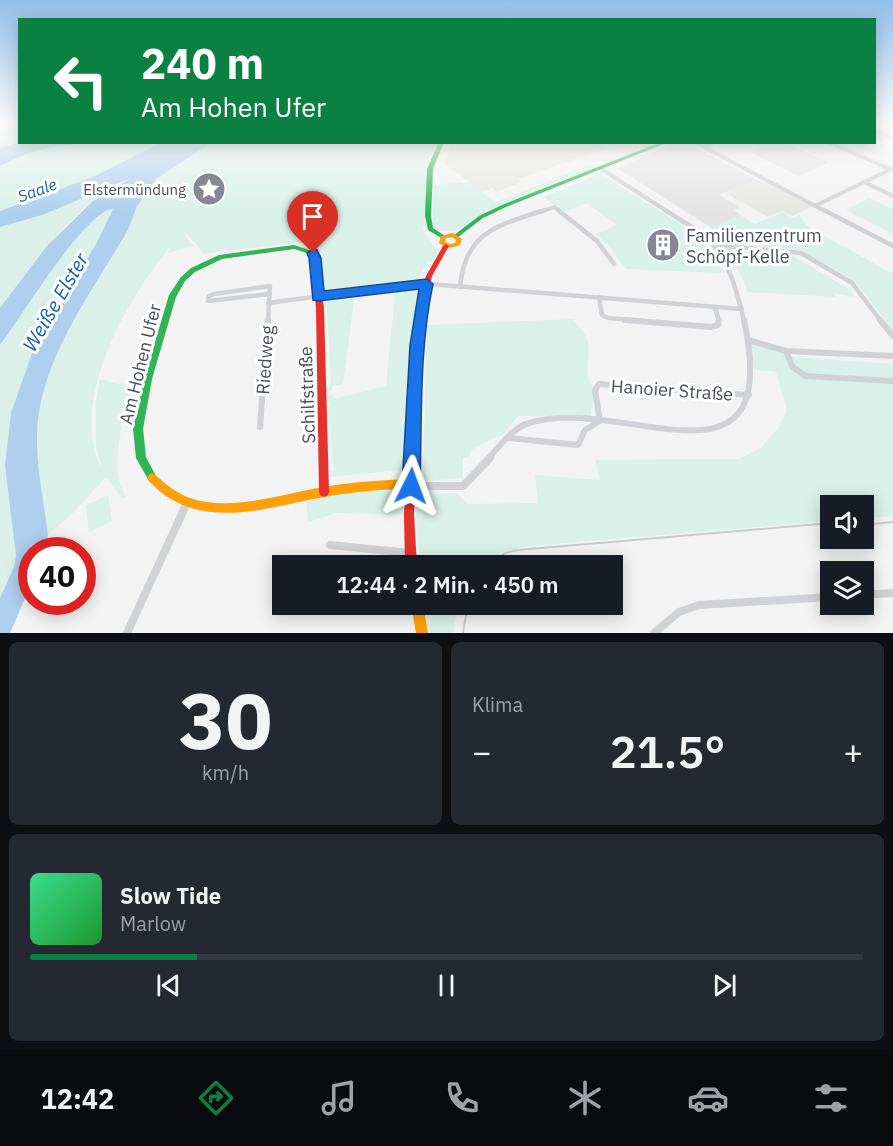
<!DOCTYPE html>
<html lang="de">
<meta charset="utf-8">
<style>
:root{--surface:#171b24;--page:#242831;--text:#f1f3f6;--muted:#9ea1a6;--line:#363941;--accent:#0b8043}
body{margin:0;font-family:"IBM Plex Sans",sans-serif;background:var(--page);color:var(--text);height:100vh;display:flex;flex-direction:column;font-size:22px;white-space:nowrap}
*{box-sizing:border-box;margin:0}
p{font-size:20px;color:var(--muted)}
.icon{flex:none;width:33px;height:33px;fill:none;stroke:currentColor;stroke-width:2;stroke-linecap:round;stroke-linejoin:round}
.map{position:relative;height:633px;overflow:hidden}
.panel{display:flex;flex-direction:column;gap:9px;padding:9px;background:#0d0f14;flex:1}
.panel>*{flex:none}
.hud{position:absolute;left:18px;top:18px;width:858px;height:126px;border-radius:0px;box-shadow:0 3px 15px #0003;background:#0b8043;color:#fff;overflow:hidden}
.fabs{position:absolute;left:820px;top:495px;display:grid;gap:12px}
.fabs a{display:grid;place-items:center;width:54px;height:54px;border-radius:0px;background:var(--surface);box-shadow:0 3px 15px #0003;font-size:30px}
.speed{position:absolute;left:18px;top:537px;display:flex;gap:12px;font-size:30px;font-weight:700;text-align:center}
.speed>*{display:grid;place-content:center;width:78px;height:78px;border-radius:50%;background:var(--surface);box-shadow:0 3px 15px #0003;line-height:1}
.speed .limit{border:9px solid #d22;background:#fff;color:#111}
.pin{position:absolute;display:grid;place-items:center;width:51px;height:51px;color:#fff;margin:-62px -26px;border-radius:50% 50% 50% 0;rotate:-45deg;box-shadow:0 0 6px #0007}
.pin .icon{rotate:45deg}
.me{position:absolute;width:66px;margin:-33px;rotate:3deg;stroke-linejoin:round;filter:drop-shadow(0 0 4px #0008)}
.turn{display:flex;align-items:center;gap:21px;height:126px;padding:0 24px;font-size:27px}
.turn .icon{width:78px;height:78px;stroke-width:2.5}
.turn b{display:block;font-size:42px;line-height:51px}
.big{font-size:45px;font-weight:600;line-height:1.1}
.panel .tile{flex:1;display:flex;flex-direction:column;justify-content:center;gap:9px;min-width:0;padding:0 21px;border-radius:9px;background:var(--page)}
.panel .dial{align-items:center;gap:0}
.dial b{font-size:78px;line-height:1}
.song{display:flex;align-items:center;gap:18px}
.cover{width:72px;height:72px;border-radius:9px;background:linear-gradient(135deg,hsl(150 70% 55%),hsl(130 70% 35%))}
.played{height:6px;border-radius:3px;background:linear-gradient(90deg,var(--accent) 20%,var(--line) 20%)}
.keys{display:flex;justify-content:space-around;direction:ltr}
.heat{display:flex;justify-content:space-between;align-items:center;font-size:33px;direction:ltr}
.panel .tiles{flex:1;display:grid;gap:9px;grid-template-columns:1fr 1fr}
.tile:last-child{grid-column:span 2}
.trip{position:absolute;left:272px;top:555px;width:351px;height:60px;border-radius:0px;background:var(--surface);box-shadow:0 3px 15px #0003;font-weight:600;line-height:60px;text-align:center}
.tab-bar{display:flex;height:96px;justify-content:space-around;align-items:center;background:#090b0e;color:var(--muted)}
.tab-bar .icon{width:42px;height:42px}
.tab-bar .on{color:var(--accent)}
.tab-bar b{font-size:27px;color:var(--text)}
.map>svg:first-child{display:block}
.commercial{fill:#e7e7e2}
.education{fill:#e5e4e5}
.green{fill:#d9f1e9}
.water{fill:#aecfed}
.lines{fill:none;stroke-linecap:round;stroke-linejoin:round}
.street-far3{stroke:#d1d2d5;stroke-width:4}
.street-far2{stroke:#d1d2d5;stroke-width:4.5}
.street-far1{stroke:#d1d2d5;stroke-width:6}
.street{stroke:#d1d2d5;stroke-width:8}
.fast{fill:#30b455;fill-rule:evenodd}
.slow{fill:#ff9f0a;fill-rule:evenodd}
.jam{fill:#e5322d;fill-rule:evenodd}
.tram{stroke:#cacbce;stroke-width:2}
.route{fill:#1a73e8;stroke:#114b97;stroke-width:1.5}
.labels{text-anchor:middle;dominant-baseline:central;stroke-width:6;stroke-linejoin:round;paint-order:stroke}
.far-poi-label{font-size:15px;fill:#4a4f5f;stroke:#fff;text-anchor:end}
.far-water-label{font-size:16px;font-style:italic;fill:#1161aa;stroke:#fff}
.poi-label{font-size:18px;fill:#4a4f5f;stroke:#fff;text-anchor:start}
.street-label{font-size:18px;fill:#4a4f5f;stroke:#fff}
.water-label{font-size:20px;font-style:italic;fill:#1161aa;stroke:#fff}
</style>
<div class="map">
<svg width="893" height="633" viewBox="0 0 893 633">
<rect width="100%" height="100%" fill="#f3f3f3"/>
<g class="commercial">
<polygon points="453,143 453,142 621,143 518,179 521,182 497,192 492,188 482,192 444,163"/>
<polygon points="757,180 765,184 769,183 814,206 792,216 782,211 768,217 726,193"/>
</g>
<g class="education">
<polygon points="773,142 783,143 829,162 799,176 750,152"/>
<polygon points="678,143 686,143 757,180 719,195 740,207 734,210 741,215 712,228 617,168"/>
</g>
<g class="green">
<polygon points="0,124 19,124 19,142 0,148"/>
<path d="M 93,143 L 160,143 L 95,176 L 0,211 L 0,166 C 35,148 55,145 93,143 Z"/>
<path d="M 211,143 L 439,143 L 425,169 L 426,180 L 430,182 L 423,229 L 438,253 L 432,262 L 428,261 L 416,282 L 427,284 L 415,387 L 401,470 L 328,477 L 328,472 L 333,471 L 329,402 L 324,403 L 325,398 L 333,394 L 334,399 L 386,386 L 396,285 L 355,291 L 343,384 L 332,386 L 332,391 L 326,392 L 324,387 L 331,386 L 327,308 L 320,309 L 319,303 L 325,298 L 321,296 L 320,255 L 314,247 L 302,243 L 285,244 L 204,254 L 185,231 L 183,233 L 194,246 L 167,253 L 172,245 C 129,294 66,404 102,469 L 96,447 L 96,401 L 100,379 L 117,384 L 133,383 C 125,413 115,444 118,476 C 119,483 123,491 126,497 L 123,499 L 106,477 L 75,511 L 48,535 C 44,503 37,470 37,439 C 36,365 92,292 128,230 L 137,206 L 156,179 Z"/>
<polygon points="591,164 596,169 492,209 454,231 436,230 433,226 432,185 468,182 496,202"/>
<polygon points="600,174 701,237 709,246 724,273 626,269 612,250 596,234 617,225 587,203 563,212 544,197"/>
<polygon points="132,177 93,201 64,227 0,308 0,227 42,215"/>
<polygon points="869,198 893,209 893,234 846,210"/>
<path d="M 113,208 L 96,244 L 34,348 L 12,519 L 16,555 L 14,567 L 0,598 L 0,345 C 20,320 85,210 113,208 Z"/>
<polygon points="782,212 793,218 799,215 808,227 893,274 893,331 857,283 801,250 719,243 710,237 707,230 740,215 755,224"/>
<polygon points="728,249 791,255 849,289 855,297 834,293 836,297 748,292"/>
<path d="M 573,319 C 577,325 585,332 587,339 C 593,359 580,371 595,390 L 590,416 L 518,416 L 503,434 L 471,450 L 469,457 L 463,458 L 463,478 L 428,481 L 423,476 L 427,325 Z"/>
<polygon points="751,342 794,357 893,364 893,516 864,518 864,506 831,506 831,521 529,546 504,551 482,565 421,566 415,517 417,500 426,494 457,493 467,504 538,503 535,475 600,480 595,460 739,459 762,447 779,427 787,410 776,372 752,369"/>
<polygon points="400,484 399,492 404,497 403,515 336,513 308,522 306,497"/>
<polygon points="108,495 112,521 89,532 86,505"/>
<polygon points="424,605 458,605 453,633 429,633"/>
</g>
<g class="water">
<path d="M 20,142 L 93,143 C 54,146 37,147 0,166 L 0,148 Z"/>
<path d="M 160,143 L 211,143 L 156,179 L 137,206 L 128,230 C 92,292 36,365 37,439 C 37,470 44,503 48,535 L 45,550 L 32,550 L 31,584 L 10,633 L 0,633 L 0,598 L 14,567 L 16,555 L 5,466 L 11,413 L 34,348 L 96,244 L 113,209 C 86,209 19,321 0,345 L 0,308 L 47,246 L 93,201 L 131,178 L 42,215 L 0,227 L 0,211 L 95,176 Z"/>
</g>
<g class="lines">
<g class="street-far3">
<polyline points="874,130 893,138"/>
<polyline points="694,142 827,212"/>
<polyline points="828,142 890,169"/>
<polyline points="703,147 716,142"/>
<polyline points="600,168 668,212"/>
<polyline points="864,182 893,196"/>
<polyline points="815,206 893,168"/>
<polyline points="541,212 554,207 560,212"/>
</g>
<g class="street-far2">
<polyline points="558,210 597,241 614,264"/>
<path d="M 665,210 C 677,218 690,225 701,233 C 727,253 737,290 744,321"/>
<polyline points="824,210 893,246"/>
<polyline points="714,245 801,253 852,283 881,321"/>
<path d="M 460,287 C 465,231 499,225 545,210"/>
<polyline points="599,297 602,315 608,318 643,321"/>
<polyline points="268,303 417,283 742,309"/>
<polyline points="715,308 719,321"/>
<polyline points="268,321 270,286 214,294 209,296 208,301 269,294"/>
</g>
<g class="street-far1">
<polyline points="625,320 711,327 718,325 719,320"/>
<polyline points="880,320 893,336"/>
<polyline points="748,340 786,351 893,356"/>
<polyline points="786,351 792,366 805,376 893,381"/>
<polyline points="600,421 595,390 599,384 749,395"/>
<polyline points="260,427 268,320"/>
<polyline points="509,438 578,445 585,430 598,422"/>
<path d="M 488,459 C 499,447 512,428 529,423 C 621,393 784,507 744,320"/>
</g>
<g class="street">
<polyline points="411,486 463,486 490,458"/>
<polyline points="330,545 410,553"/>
<polyline points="864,595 893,593"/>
<polyline points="127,633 187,503"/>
<polyline points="654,633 679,612 699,605 831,597"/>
</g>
<g class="fast">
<polygon points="439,142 444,142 433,169 431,216 433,228 445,236 446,237 443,239 428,230 425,216 427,169"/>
<polygon points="661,142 669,142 506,207 483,218 458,237 456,238 453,236 479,216 502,205"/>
<polygon points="294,245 315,252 318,257 317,259 313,259 310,254 294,249 222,259 195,272 185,281 176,297 152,379 143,429 146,457 157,478 155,481 152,483 149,481 136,458 133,429 144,379 169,295 181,277 191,268 219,255"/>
</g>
<g class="slow">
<path d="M 453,233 L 462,239 L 460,245 C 452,248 446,249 439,243 L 441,236 ZM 452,237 L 456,240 L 455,243 L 450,244 L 445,242 L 446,238 Z"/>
<path d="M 152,473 L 155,475 C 166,484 176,493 190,498 C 231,512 282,494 323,487 C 352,482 382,480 411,479 L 415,481 L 416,484 L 415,487 L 411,489 C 382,489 352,492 324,497 C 274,506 213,528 166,496 C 160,492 154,486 149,481 L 147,478 L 149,475 Z"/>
<polygon points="411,604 423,604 428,633 416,633"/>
</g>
<g class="jam">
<polygon points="446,244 449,246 432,276 424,313 414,514 417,566 405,566 404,514 416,313 426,276 443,246"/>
<polygon points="313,255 317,255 318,257 324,309 329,492 328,495 324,497 320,495 319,492 316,309 312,257"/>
</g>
<g class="tram">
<polyline points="864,525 893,522"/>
<polyline points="485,566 505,553 518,550 831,523"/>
<polyline points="463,633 468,604"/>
</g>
</g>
<linearGradient id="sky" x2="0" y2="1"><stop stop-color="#91bfea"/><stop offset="0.58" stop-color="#fafafa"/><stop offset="1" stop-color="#fafafa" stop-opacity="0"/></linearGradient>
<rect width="893" height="213" fill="url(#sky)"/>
<path class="route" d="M 313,249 L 317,250 L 321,258 L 324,291 L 427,279 L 433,284 C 419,349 422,419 420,486 L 417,492 L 411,495 L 404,492 L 402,486 L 410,345 L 419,289 L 318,301 L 313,300 L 309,258 L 307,253 Z"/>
<defs>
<g id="sight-disc" transform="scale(1.725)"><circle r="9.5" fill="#858893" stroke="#fff"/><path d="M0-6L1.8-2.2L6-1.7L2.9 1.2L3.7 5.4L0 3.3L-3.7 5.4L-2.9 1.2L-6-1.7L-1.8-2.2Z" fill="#fff"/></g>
<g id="building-disc" transform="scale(1.725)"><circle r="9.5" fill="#858893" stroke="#fff"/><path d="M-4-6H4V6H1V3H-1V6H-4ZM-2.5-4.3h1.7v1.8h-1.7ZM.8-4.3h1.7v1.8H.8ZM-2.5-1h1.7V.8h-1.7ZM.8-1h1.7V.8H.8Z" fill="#fff"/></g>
</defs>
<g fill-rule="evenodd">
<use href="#sight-disc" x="209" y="189"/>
<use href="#building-disc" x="663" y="245"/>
</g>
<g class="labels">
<g class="far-poi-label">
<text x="186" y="189">Elstermündung</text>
</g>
<g class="far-water-label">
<text transform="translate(37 190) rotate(-20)">Saale</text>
</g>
<g class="poi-label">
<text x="686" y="235">Familienzentrum<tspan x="686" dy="21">Schöpf-Kelle</tspan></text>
</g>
<g class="street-label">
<text transform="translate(265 360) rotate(-86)">Riedweg</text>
<text transform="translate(140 364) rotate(-76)">Am Hohen Ufer</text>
<text transform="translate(672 390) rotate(4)">Hanoier Straße</text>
<text transform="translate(307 395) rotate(-92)">Schilfstraße</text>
</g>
<g class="water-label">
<text transform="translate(55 302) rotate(-60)">Weiße Elster</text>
</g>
</g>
</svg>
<div class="fabs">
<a><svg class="icon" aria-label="sound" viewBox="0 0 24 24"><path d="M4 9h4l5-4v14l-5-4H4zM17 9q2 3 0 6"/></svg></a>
<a><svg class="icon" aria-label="layers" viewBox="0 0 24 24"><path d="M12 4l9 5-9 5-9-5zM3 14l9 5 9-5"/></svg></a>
</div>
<div class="speed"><div class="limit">40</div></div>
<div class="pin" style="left:313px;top:253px;background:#d93025"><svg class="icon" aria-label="arrive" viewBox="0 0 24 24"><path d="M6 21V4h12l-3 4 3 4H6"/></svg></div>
<svg class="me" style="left:411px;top:486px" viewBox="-20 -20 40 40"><path d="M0-17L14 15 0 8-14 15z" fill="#1a73e8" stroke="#fff" stroke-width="4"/></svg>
<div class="trip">12:44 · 2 Min. · 450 m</div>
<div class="hud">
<div class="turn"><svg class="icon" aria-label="left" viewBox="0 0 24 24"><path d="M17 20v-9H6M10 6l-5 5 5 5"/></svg><div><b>240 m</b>Am Hohen Ufer</div></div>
</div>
</div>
<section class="panel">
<div class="tiles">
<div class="tile dial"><b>30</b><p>km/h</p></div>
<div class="tile"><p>Klima</p>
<div class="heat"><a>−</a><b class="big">21.5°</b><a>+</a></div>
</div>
<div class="tile">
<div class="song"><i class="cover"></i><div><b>Slow Tide</b><p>Marlow</p></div></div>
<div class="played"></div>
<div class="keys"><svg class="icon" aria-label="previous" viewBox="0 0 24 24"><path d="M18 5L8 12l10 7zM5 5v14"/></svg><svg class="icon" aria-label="pause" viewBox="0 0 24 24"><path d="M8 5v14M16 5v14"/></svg><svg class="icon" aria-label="next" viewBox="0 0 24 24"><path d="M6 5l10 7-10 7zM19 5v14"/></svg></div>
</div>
</div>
</section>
<nav class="tab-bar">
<b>12:42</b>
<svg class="icon on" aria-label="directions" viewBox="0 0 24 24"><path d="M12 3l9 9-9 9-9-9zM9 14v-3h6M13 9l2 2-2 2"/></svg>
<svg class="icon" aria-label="music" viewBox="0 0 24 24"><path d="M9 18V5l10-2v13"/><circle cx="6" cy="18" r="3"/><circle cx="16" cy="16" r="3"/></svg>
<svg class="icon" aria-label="phone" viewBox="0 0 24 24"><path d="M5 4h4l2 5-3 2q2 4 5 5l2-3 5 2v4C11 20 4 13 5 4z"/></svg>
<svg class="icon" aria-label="climate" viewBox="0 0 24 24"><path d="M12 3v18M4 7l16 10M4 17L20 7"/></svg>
<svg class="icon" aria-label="car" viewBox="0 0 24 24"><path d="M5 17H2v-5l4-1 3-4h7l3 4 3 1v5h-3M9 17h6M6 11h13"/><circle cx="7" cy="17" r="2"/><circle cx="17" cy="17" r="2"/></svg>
<svg class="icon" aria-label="filters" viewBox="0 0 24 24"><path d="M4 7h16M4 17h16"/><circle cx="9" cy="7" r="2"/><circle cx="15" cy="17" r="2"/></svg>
</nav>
